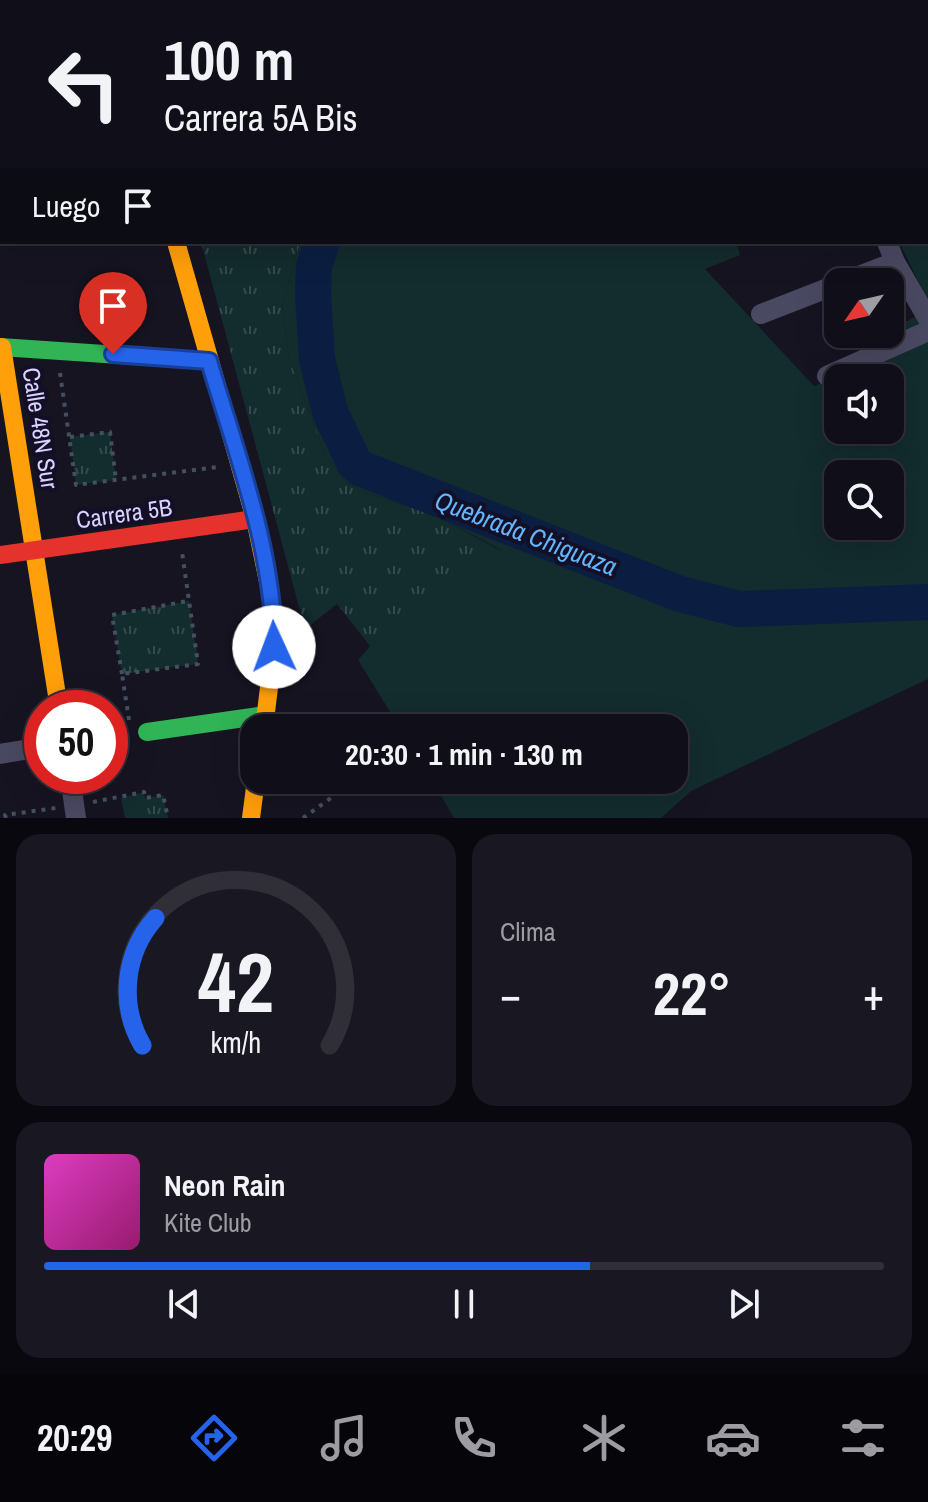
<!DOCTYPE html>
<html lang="es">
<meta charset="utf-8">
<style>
:root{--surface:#100f19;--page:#191822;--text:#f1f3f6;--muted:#9c9ca2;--line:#302f38;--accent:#2563eb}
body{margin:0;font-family:"Archivo Narrow",sans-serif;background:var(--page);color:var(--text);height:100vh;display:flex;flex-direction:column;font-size:30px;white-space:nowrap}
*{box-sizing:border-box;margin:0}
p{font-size:26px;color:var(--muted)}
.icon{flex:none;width:44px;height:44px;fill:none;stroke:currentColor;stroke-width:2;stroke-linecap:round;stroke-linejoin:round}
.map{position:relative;height:818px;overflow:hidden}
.panel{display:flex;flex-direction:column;gap:16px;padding:16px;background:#09080e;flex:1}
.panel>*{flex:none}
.banner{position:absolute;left:0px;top:0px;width:928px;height:244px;box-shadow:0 8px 32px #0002,0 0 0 2px var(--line);background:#100f19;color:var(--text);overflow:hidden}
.needle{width:52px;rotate:236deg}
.fabs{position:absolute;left:824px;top:268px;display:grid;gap:16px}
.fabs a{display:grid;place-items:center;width:80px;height:80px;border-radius:16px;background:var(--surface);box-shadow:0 8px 32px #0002,0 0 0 2px var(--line);font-size:40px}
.speed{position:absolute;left:24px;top:690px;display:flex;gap:16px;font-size:40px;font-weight:700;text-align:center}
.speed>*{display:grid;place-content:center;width:104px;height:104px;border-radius:50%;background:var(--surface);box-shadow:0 8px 32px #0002,0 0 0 2px var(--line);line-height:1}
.speed .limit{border:12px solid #d22;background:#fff;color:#111}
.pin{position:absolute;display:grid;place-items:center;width:68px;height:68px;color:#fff;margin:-82px -34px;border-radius:50% 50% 50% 0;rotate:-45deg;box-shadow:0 0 8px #0007}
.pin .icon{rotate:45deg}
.me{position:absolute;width:88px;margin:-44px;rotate:358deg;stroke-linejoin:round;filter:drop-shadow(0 0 6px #0008)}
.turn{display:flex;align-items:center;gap:28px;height:168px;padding:0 32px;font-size:36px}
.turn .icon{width:104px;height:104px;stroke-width:2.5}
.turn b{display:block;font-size:56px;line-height:68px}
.then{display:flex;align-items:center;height:76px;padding:0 32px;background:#0003;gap:16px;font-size:30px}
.big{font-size:60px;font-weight:800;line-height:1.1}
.panel .widget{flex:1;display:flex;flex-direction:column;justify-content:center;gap:12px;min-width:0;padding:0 28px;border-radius:24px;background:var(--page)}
.panel .dial{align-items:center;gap:0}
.dial svg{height:208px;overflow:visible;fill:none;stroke:var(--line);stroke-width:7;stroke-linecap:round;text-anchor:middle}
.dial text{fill:var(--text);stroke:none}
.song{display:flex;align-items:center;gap:24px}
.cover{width:96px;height:96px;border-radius:12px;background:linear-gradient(135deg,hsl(310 70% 55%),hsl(320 70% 35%))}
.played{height:8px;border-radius:4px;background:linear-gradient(90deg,var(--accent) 65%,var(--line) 65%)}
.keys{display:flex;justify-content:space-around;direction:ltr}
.heat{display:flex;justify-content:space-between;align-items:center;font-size:44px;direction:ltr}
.panel .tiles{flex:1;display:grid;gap:16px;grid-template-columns:1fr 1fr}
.widget:last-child{grid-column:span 2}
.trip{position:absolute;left:240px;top:714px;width:448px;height:80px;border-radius:24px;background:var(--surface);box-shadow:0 8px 32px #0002,0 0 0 2px var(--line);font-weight:800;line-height:80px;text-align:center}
.menu{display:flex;height:128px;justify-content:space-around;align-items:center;background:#06060a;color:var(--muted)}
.menu .icon{width:56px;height:56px}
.menu .on{color:var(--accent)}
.menu b{font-size:36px;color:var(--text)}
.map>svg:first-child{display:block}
.green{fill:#132c2d;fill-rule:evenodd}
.park{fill:url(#park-tufts)}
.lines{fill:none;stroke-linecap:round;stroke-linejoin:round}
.river{stroke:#0b1e41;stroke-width:36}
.path{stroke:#44505f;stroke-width:4;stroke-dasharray:4 6;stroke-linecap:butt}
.lane{stroke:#4a4962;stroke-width:10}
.street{stroke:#4a4962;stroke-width:20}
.fast{stroke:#30b455;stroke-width:18}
.slow{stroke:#ff9f0a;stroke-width:18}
.jam{stroke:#e5322d;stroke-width:18}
.route-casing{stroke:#184099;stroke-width:20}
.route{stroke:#2563eb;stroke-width:14}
.labels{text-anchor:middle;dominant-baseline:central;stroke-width:8;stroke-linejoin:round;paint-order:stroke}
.street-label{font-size:24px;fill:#d9d4ff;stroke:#130f26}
.water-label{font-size:26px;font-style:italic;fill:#62b6ff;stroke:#130f26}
</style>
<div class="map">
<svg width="928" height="818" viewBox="0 0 928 818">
<defs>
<pattern id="park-tufts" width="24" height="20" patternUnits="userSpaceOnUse" patternTransform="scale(2)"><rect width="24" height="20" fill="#132c2d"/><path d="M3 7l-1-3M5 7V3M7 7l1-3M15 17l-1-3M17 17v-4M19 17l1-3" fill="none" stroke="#354a4c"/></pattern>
</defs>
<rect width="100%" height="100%" fill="#161421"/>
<g class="green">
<polygon points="926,207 928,207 928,301 899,242 926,242"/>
<path d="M 300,242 L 736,242 L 740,255 L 705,269 L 814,386 L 908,346 L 898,326 L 928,310 L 928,679 L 691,791 L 661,818 L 454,818 L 432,780 L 674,780 L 674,728 L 400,728 L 358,660 L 370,646 L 501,550 L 437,516 L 363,492 L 346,482 L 326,456 L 289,359 L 282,305 ZM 838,378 L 890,378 L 890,430 L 838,430 ZM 838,474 L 890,474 L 890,526 L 838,526 Z"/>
</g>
<g class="park">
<polygon points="0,0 121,0 2,2 0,200"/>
<polygon points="201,242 300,242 282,305 289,359 326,456 346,482 363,492 437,516 501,551 370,646 337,604 305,629"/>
<polygon points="110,432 116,480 76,485 70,437"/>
<polygon points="189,601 198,664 122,674 112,615"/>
<polygon points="144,792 145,798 163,795 168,818 125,818 121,798"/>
</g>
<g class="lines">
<g class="river">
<polyline points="0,59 2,60"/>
<polyline points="322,242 314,267 313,294 317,359 330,412 354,462 360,468 680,594 739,609 928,602"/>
</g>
<g class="path">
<polyline points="31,0 33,2"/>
<polyline points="347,0 348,2"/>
<polyline points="0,172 2,175"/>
<polyline points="60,373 76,485 217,467"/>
<polyline points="70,437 110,432 116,480"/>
<polyline points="122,674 112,615 188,601"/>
<polyline points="129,720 122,674 198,664 182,552"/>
<polyline points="110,737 123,735"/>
<polyline points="93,802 144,792 145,798 163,795 168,818"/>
<polyline points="6,818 5,815 56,808"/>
<polyline points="303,818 356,780"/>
</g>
<g class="lane">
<polyline points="222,2 228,0"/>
<polyline points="0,6 2,8"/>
</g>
<g class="street">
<polyline points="394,0 395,2"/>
<polyline points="490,0 491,2"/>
<polyline points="590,0 590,2"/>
<polyline points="673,0 674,2"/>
<polyline points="777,0 778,2"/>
<polyline points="815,0 816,2"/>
<polyline points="850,0 851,2"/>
<polyline points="872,2 872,0"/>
<polyline points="926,188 928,188"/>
<polyline points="887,242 895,262 928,319"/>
<polyline points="843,282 895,262"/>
<polyline points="761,314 838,284"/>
<polyline points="827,376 928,331"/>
<polyline points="0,754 42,747"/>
<polyline points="70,776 76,818"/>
</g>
<g class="fast">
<polyline points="145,0 145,2"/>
<polyline points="0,233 2,232"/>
<polyline points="0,347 209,361"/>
<polyline points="147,732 266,715"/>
</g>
<g class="slow">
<polyline points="176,242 255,519 271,596 274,647 264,728"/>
<polyline points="2,347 59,708"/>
<polyline points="251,818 256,780"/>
</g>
<polyline class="jam" points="0,555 255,519"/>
</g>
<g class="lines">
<g class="route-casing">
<path id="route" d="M 113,354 L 209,361 C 236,453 274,550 274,647"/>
</g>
<use href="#route" class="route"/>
</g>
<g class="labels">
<g class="street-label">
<text transform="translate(41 428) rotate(81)">Calle 48N Sur</text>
<text transform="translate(124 513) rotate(-8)">Carrera 5B</text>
</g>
<g class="water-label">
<text transform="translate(526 533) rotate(21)">Quebrada Chiguaza</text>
</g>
</g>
</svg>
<div class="fabs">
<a><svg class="needle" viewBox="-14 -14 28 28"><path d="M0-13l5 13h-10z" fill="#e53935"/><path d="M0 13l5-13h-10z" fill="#9c9ca2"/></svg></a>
<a><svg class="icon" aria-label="sound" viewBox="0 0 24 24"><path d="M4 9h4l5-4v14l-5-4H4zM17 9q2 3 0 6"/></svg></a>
<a><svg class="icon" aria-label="search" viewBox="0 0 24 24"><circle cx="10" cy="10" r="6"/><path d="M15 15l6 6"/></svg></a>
</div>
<div class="speed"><div class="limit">50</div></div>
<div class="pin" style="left:113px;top:354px;background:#d93025"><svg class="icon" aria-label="arrive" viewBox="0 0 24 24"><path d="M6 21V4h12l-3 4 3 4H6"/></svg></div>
<svg class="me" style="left:274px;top:647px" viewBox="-20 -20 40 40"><circle r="19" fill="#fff"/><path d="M0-13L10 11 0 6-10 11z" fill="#2563eb"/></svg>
<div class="trip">20:30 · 1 min · 130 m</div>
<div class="banner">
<div class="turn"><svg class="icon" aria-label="left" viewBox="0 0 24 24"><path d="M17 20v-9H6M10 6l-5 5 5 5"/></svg><div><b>100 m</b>Carrera 5A Bis</div></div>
<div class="then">Luego<svg class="icon" aria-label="arrive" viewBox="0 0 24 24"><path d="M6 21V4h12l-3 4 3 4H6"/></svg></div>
</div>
</div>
<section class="panel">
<div class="tiles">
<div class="widget dial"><svg viewBox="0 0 100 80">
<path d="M14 69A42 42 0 1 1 86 69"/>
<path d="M14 69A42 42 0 0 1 19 20" stroke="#2563eb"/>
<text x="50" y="56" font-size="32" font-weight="700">42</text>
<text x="50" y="72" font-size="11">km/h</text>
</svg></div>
<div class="widget"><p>Clima</p>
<div class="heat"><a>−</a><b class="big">22°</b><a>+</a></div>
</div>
<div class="widget">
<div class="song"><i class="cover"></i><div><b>Neon Rain</b><p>Kite Club</p></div></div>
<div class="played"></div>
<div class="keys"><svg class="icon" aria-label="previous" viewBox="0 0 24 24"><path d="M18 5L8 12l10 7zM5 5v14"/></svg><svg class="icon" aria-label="pause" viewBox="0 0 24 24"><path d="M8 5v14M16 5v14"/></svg><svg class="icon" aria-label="next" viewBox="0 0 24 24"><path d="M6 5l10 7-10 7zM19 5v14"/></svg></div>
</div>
</div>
</section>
<nav class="menu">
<b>20:29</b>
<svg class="icon on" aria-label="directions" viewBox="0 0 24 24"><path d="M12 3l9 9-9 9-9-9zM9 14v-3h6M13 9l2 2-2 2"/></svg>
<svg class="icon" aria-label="music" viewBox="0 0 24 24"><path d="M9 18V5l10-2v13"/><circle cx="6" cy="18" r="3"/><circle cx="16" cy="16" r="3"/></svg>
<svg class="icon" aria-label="phone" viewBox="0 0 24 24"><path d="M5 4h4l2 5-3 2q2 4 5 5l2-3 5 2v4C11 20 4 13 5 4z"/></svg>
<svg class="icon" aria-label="climate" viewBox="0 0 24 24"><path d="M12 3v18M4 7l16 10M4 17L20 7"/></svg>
<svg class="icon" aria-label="car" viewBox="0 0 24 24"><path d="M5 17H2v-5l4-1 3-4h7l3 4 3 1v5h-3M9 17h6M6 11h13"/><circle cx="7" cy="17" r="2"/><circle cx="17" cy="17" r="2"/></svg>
<svg class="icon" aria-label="filters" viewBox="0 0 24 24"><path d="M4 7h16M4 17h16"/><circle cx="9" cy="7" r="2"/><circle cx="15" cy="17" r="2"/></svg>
</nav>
